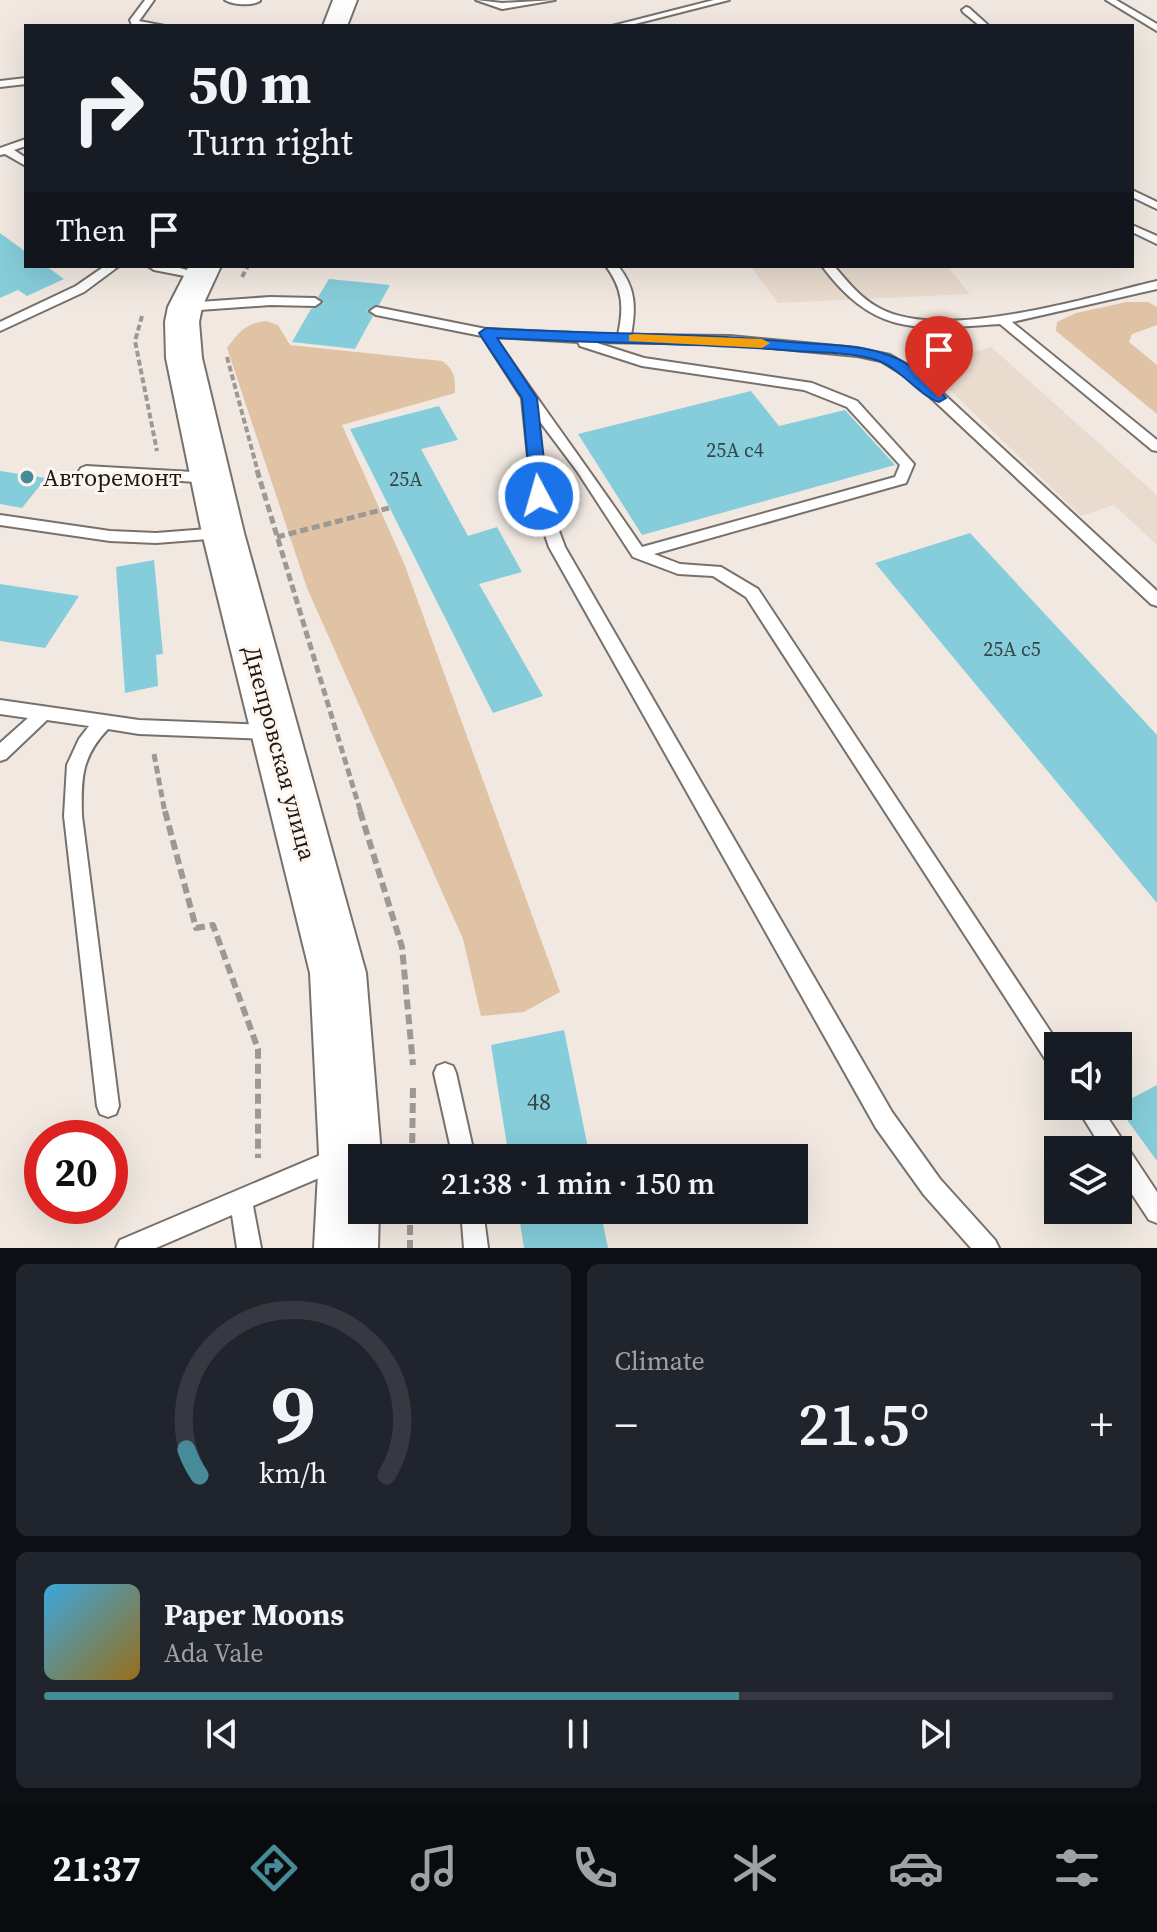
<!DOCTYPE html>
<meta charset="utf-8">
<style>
:root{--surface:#171b24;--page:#20242c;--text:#f1f3f6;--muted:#9ea1a6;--line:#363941;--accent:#468b97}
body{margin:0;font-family:"Source Serif 4",serif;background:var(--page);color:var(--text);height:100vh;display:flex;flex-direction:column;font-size:30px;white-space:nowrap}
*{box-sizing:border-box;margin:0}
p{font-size:26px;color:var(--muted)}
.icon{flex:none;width:44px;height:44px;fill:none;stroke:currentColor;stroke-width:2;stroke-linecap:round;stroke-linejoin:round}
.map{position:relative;height:1248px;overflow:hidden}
.sheet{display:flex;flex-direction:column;gap:16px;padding:16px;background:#0d0f14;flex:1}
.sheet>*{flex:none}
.top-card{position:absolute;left:24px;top:24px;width:1110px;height:244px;border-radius:0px;box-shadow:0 8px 32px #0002;background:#171b24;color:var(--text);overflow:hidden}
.fabs{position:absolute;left:1044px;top:1032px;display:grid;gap:16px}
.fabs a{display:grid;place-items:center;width:88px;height:88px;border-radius:0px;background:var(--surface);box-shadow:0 8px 32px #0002;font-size:40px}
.speed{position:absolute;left:24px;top:1120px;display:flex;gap:16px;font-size:40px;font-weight:700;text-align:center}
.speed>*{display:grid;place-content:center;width:104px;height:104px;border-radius:50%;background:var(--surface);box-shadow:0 8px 32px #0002;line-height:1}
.speed .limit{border:12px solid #d22;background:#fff;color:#111}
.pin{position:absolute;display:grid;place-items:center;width:68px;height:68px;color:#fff;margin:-82px -34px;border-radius:50% 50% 50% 0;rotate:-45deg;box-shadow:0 0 8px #0007}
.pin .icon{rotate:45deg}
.me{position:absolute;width:88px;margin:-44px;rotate:354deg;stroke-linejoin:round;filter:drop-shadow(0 0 6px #0008)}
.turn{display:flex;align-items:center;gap:28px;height:168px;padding:0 32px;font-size:36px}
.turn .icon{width:104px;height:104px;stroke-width:2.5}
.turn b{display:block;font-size:56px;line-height:68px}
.then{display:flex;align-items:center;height:76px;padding:0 32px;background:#0003;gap:16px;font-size:30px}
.big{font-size:60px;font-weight:600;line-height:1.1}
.sheet .widget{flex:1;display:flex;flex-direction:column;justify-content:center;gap:12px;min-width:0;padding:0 28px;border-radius:12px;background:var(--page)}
.sheet .dial{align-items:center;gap:0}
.dial svg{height:208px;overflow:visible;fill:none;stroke:var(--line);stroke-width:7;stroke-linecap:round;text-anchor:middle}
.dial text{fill:var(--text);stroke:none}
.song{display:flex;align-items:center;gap:24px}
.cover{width:96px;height:96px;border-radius:12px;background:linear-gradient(135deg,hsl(200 70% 55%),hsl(40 70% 35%))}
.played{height:8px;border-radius:4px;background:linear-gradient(90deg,var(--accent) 65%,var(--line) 65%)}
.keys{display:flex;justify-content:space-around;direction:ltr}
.heat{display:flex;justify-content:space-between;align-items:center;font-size:44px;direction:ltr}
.sheet .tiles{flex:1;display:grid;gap:16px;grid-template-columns:1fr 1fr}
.widget:last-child{grid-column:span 2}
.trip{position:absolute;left:348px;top:1144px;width:460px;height:80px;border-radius:0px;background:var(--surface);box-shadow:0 8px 32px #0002;font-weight:600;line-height:80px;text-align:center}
.tabs{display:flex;height:128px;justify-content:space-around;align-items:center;background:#090b0e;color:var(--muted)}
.tabs .icon{width:56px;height:56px}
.tabs .selected{color:var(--accent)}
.tabs b{font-size:36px;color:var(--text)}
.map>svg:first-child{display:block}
.built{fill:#e9dbce}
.green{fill:#e0c3a5}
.building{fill:#85cdda}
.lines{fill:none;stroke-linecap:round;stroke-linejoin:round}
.service-casing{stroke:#78716b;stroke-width:4}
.secondary-casing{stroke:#78716b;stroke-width:4}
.path-far2{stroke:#9e9892;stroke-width:4;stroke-dasharray:6 3;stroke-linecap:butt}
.path-far1{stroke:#9e9892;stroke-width:5;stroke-dasharray:8 4;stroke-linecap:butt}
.path{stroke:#9e9892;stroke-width:6;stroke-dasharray:10 5;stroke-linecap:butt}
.service{fill:#fff;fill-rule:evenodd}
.secondary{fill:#fff;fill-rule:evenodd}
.route{fill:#1a73e8;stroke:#114b97;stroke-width:2}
.slow{fill:#f59e0b}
.poi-dot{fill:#468b97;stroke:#fef6ee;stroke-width:3}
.labels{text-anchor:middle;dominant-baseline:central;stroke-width:6;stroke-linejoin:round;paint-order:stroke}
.number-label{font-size:20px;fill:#364547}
.poi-label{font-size:24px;fill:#1b1816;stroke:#fef6ee;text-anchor:start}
.street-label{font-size:24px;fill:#1b1816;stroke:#fef6ee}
.near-number-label{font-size:24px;fill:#364547}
</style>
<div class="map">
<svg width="1157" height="1248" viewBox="0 0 1157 1248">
<rect width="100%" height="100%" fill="#f1e9e1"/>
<g class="built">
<polygon points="750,266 947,266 970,294 778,303"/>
<polygon points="991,347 1157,495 1157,545 1114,505 1081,516 925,366"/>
</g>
<g class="green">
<polygon points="1127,302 1148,302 1157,307 1157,325 1132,334 1129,342 1157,365 1157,414 1056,331 1057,322 1076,313"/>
<path d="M 266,321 L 278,325 L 290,345 L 442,361 C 455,370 455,378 455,393 L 342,425 L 404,563 L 560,992 L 524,1012 L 481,1016 L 463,939 L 307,588 L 227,348 C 239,332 246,323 266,321 Z"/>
</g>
<g class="building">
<polygon points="0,233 26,252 26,266 46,266 64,279 27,296 18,290 0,298"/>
<polygon points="329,279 390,285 379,305 367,310 373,316 355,349 292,342 311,309 324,303 318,297"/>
<polygon points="751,391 779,426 845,410 895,465 642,535 578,434"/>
<polygon points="439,406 458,440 421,449 468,536 497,527 522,572 479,584 543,696 493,713 350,429"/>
<polygon points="0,471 46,478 22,508 0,504"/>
<polygon points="970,533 1157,735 1157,903 875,563"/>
<polygon points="154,560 163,654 156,655 158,686 125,693 116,567"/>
<polygon points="0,584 79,596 45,648 0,641"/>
<polygon points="564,1030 590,1158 509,1158 491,1045"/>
<polygon points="1157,1085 1157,1161 1117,1106"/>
<polygon points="518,1210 600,1210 608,1248 524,1248"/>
</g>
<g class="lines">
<g class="service-casing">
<g id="service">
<polygon points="145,0 154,0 139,21 165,26 132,25 130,20"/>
<path d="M 225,0 L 260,0 L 260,1 C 252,6 233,5 225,0 Z"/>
<polygon points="476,0 502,3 555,0 502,9"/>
<polygon points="714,0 729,0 627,26 612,26"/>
<polygon points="1106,0 1116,0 1157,24 1157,31"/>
<polygon points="966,7 969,8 989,26 980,26 963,12 962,10"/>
<polygon points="26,78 26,84 0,87 0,81"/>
<polygon points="26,139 26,146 14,150 26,158 26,166 5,154 0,155 0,148"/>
<polygon points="1132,190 1157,202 1157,209 1132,197"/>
<polygon points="1132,225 1157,236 1157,244 1132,232"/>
<polygon points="105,266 119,266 84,292 0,331 0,322 76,286"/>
<polygon points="148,266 172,266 206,275 200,279 154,270"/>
<path d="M 606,266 L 618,266 C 636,288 636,308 631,335 L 730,336 L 857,348 L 890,355 L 922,374 L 1157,591 L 1157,606 L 1151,604 L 912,380 L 881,361 L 857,356 L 730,344 L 594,342 L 644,358 L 812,383 L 857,401 L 914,464 L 906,483 L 654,554 L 680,564 L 721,567 L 758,589 L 1060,1046 L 1058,1046 L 1058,1071 L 1051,1068 L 746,597 L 713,576 L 678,574 L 633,557 L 577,471 L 538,419 L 546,496 L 565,547 L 892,1112 L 940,1179 L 995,1240 L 999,1248 L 971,1248 L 924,1195 L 876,1128 L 549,547 L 532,496 L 522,398 L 482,336 L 376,315 L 370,311 L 376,307 L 486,329 L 618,335 C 624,307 623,289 606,266 ZM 495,337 L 578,342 L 580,346 L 642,366 L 804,390 L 847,407 L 900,465 L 895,477 L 642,547 C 594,476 543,408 495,337 Z"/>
<path d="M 822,266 L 834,266 C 848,282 860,298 879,308 C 943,343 1088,297 1157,281 L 1157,289 L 1012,322 L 1157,440 L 1157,451 L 1152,450 L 1000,324 C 918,329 876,338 822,266 Z"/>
<polygon points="270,297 315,298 321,302 315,306 270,305 185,311 179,307 185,303"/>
<polygon points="86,466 210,473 217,478 210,483 81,474 79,471 81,468"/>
<polygon points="0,515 110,531 156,533 221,528 228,533 221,538 156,543 110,541 0,525"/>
<path d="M 0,700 L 139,720 L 270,725 L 276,727 L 279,732 L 276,737 L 270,739 L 139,734 L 108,729 C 81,757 81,779 82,816 L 119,1106 L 116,1114 L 108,1117 L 100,1114 L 97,1106 L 64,816 L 67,765 L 79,739 L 89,726 L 47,720 L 6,759 L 0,761 L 0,743 L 28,718 L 0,714 Z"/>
<polygon points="445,1063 453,1066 456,1073 475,1158 453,1158 434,1073 437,1066"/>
<polygon points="1076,1106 1100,1106 1157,1192 1157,1223 1149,1220 1118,1173 1118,1150 1103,1150"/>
<polygon points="337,1148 345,1151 348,1159 345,1167 253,1206 261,1248 237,1248 232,1215 156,1248 116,1248 120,1240"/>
<polygon points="461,1210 483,1210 488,1248 464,1248"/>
</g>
</g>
<g class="secondary-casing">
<g id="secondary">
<polygon points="333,0 357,0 347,26 323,26"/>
<polygon points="189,266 221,266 202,307 199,322 202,358 244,533 366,973 381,1154 381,1158 362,1158 362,1210 379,1210 378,1248 314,1248 319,1154 310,973 202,533 166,358 165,322 168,307"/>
</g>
</g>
<g class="path-far2">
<polyline points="242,277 248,266"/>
<polyline points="142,316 135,341 157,451"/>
<polyline points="227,357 258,472"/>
</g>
<g class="path-far1">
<polyline points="257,470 361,813"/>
<polyline points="277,537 389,508"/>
<polyline points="154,754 165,813"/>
</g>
<g class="path">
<polyline points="165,811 196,928 213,925 258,1049 258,1158"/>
<polyline points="360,811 402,947 413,1065"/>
<polyline points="412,1158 413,1087"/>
<polyline points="410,1210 410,1248"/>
</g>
<use href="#service" class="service"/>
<use href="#secondary" class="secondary"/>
</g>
<path class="route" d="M 486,328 C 588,335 690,332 791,342 C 823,345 857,344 888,355 C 909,362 932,380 946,398 L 939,402 C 921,397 901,369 879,361 C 853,352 822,353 795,351 C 696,342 596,344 497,338 L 537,398 L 548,496 L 539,501 L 531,496 L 522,398 L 479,333 Z"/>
<polygon class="slow" points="634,334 762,339 770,343 762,348 629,341 629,335"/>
<circle class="poi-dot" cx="27" cy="477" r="8"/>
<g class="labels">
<g class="number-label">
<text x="735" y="450">25А с4</text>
<text x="406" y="479">25А</text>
<text x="1012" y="649">25А с5</text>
</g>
<g class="poi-label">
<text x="43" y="477">Авторемонт</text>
</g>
<g class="street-label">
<text transform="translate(280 753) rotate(75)">Днепровская улица</text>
</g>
<g class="near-number-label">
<text x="539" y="1101">48</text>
</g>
</g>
</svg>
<div class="fabs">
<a><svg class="icon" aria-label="sound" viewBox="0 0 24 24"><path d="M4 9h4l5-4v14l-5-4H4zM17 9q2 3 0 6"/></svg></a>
<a><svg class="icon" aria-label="layers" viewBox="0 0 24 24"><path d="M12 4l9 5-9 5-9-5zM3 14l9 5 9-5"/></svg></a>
</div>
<div class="speed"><div class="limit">20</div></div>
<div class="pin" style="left:939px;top:398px;background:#d93025"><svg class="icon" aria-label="arrive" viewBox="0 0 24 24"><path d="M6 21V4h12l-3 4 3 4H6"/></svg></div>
<svg class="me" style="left:539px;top:496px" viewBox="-20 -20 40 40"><circle r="17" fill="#1a73e8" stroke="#fff" stroke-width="3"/><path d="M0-11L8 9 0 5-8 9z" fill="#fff"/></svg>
<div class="trip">21:38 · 1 min · 150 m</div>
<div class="top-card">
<div class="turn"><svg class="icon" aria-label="right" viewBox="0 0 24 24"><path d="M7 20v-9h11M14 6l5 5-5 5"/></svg><div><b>50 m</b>Turn right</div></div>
<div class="then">Then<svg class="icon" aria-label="arrive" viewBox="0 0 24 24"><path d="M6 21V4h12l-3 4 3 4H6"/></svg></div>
</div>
</div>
<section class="sheet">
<div class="tiles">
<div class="widget dial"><svg viewBox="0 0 100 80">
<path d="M14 69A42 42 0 1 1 86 69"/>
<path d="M14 69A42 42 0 0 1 9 59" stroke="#468b97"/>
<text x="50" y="56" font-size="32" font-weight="700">9</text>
<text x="50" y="72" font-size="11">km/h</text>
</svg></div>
<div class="widget"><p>Climate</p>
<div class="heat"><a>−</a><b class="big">21.5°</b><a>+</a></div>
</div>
<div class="widget">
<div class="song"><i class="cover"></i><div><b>Paper Moons</b><p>Ada Vale</p></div></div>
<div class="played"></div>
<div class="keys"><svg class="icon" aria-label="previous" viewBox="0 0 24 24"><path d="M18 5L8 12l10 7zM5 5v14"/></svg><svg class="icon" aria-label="pause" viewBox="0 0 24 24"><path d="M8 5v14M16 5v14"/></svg><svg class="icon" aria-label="next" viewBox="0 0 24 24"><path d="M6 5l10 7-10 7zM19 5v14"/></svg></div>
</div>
</div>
</section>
<nav class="tabs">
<b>21:37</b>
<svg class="icon selected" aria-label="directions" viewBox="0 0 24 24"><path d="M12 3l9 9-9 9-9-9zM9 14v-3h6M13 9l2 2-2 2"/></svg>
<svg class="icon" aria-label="music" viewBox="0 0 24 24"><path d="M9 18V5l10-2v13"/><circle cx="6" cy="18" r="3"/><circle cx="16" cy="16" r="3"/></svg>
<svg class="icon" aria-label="phone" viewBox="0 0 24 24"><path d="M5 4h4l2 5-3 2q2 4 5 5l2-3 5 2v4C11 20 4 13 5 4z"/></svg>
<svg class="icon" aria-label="climate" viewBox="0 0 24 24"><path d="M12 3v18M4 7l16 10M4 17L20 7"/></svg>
<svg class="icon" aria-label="car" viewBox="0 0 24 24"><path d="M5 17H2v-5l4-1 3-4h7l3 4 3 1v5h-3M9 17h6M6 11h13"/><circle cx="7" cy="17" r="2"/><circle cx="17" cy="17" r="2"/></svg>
<svg class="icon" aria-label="filters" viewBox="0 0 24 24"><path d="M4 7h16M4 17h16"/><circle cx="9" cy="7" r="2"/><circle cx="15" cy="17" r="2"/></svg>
</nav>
